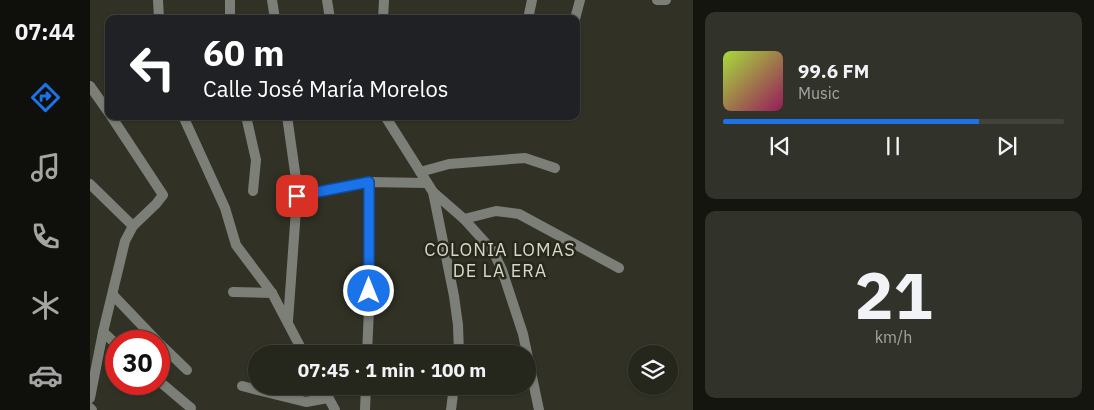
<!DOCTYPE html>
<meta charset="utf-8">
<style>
:root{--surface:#25261c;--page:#313229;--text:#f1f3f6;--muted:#a3a5a3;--line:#42433b;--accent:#1a73e8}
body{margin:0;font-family:"IBM Plex Sans",sans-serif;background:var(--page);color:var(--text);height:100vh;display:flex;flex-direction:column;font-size:19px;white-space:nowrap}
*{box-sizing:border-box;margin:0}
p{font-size:16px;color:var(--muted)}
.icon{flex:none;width:28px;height:28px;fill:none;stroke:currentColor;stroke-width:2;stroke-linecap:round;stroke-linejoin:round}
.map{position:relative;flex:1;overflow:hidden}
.side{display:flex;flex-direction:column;gap:12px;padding:12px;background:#14150f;width:401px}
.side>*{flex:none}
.guide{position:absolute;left:15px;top:15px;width:475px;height:105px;border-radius:10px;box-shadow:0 1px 4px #0004,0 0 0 1px var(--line);background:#202124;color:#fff;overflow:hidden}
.tools{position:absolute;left:538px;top:345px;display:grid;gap:10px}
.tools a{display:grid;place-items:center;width:50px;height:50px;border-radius:50%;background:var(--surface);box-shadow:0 1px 4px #0004,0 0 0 1px var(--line);font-size:25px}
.speed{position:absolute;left:15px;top:330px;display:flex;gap:10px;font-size:25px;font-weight:700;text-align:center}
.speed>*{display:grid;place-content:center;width:65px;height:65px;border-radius:50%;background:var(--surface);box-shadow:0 1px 4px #0004,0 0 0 1px var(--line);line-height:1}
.speed .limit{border:8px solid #d22;background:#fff;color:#111}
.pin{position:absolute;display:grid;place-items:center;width:42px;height:42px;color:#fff;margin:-21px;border-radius:10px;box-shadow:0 2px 8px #0006}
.me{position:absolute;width:55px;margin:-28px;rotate:0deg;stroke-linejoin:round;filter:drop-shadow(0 0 4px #0008)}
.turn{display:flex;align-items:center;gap:18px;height:105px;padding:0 15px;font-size:22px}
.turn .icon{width:65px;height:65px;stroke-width:2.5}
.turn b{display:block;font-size:35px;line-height:42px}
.side .tile{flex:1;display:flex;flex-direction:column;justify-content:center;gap:8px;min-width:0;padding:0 18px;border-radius:10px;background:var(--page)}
.side .dial{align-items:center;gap:0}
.dial b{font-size:65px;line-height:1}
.song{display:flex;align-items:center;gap:15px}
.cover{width:60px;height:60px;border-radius:8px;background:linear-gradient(135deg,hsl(80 70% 55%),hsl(330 70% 35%))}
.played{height:5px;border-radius:2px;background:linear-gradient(90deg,var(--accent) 75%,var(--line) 75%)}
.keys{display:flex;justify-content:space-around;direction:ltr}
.trip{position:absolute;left:158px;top:345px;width:288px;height:50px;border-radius:25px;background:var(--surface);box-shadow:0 1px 4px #0004,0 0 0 1px var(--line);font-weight:700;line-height:50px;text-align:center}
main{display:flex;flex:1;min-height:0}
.dock{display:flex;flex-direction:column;width:90px;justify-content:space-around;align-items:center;background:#0f0f0b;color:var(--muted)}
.dock .icon{width:35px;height:35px}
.dock .current{color:var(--accent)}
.dock b{font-size:22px;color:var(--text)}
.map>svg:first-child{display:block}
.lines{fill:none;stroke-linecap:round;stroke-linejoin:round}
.minor{stroke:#7b7f78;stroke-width:10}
.tertiary{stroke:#7b7f78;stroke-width:10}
.route-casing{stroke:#114b97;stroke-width:12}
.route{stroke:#1a73e8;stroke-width:9}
.labels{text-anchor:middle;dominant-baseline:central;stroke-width:5;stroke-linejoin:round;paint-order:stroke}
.neighbourhood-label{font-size:18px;letter-spacing:1px;fill:#d7d9c8;stroke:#27281b}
</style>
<main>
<nav class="dock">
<b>07:44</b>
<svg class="icon current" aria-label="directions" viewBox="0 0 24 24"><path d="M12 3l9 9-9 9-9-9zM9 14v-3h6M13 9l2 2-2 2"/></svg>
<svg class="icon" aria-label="music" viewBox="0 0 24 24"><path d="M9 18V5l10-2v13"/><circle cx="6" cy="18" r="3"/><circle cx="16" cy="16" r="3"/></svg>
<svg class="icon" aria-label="phone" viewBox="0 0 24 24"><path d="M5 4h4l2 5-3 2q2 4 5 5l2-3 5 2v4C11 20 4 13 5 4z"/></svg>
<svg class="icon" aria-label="climate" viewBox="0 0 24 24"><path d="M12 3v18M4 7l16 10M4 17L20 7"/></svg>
<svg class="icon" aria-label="car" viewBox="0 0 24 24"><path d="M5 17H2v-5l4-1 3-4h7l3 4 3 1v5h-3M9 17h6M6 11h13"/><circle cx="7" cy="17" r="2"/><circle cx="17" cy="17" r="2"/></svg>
</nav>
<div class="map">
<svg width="603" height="410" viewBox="0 0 603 410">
<rect width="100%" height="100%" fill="#313225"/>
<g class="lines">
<g class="minor">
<polyline points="68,0 69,19"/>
<polyline points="140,0 140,19"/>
<polyline points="182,0 185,19"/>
<polyline points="567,0 576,0"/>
<polyline points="438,19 442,0"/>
<polyline points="485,19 490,0"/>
<polyline points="0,86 19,113"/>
<polyline points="93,116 135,208 146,245 182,293 214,354"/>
<polyline points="156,116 166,160 163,191"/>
<polyline points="197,116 206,179 207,196 198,321"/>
<polyline points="330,172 359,164 435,158 465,168"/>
<polyline points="0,184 43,226"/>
<polyline points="343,192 374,219 403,251 412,270 433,334 449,410"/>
<polyline points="207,196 279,182 337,183"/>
<polyline points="374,219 406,211 429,214 529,268"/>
<polyline points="143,292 182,293"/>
<polyline points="23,295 67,341"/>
<polyline points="13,332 26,344"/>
<polyline points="69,343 97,370"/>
<polyline points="277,354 279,309 279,182"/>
<polyline points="69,381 101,408"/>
<polyline points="152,386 216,402 238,398"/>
<polyline points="232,386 245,410"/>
<polyline points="0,398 13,332 35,241 43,226 66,204 73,195 21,116"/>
<polyline points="0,408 2,410"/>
<polyline points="275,410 276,386"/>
</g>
<g class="tertiary">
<polyline points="237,0 240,19"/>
<polyline points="293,19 294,0"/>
<polyline points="295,116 343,192 364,296 368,325 369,354"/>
<polyline points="361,410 364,386"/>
</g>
</g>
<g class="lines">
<g class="route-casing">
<polyline id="route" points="207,196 279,182 279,291"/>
</g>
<use href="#route" class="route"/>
</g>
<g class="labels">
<g class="neighbourhood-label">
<text x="410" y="249">COLONIA LOMAS<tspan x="410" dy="21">DE LA ERA</tspan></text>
</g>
</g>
</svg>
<div class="tools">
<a><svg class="icon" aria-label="layers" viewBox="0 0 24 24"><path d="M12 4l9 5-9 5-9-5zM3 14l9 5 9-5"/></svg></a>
</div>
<div class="speed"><div class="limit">30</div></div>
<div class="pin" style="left:207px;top:196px;background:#d93025"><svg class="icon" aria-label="arrive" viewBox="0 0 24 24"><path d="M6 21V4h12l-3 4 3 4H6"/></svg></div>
<svg class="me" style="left:279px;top:291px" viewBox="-20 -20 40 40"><circle r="17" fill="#1a73e8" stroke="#fff" stroke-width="3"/><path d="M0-11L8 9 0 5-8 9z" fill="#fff"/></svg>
<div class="trip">07:45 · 1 min · 100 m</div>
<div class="guide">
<div class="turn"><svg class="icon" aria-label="left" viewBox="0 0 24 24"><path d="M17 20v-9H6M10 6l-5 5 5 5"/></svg><div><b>60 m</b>Calle José María Morelos</div></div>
</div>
</div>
<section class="side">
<div class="tile">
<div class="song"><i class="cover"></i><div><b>99.6 FM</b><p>Music</p></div></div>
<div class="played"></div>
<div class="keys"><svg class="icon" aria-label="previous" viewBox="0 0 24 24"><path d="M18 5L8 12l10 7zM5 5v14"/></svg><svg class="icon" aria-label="pause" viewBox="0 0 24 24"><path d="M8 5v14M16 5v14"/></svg><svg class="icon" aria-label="next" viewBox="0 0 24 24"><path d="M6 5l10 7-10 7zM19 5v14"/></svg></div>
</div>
<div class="tile dial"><b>21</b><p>km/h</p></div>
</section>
</main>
